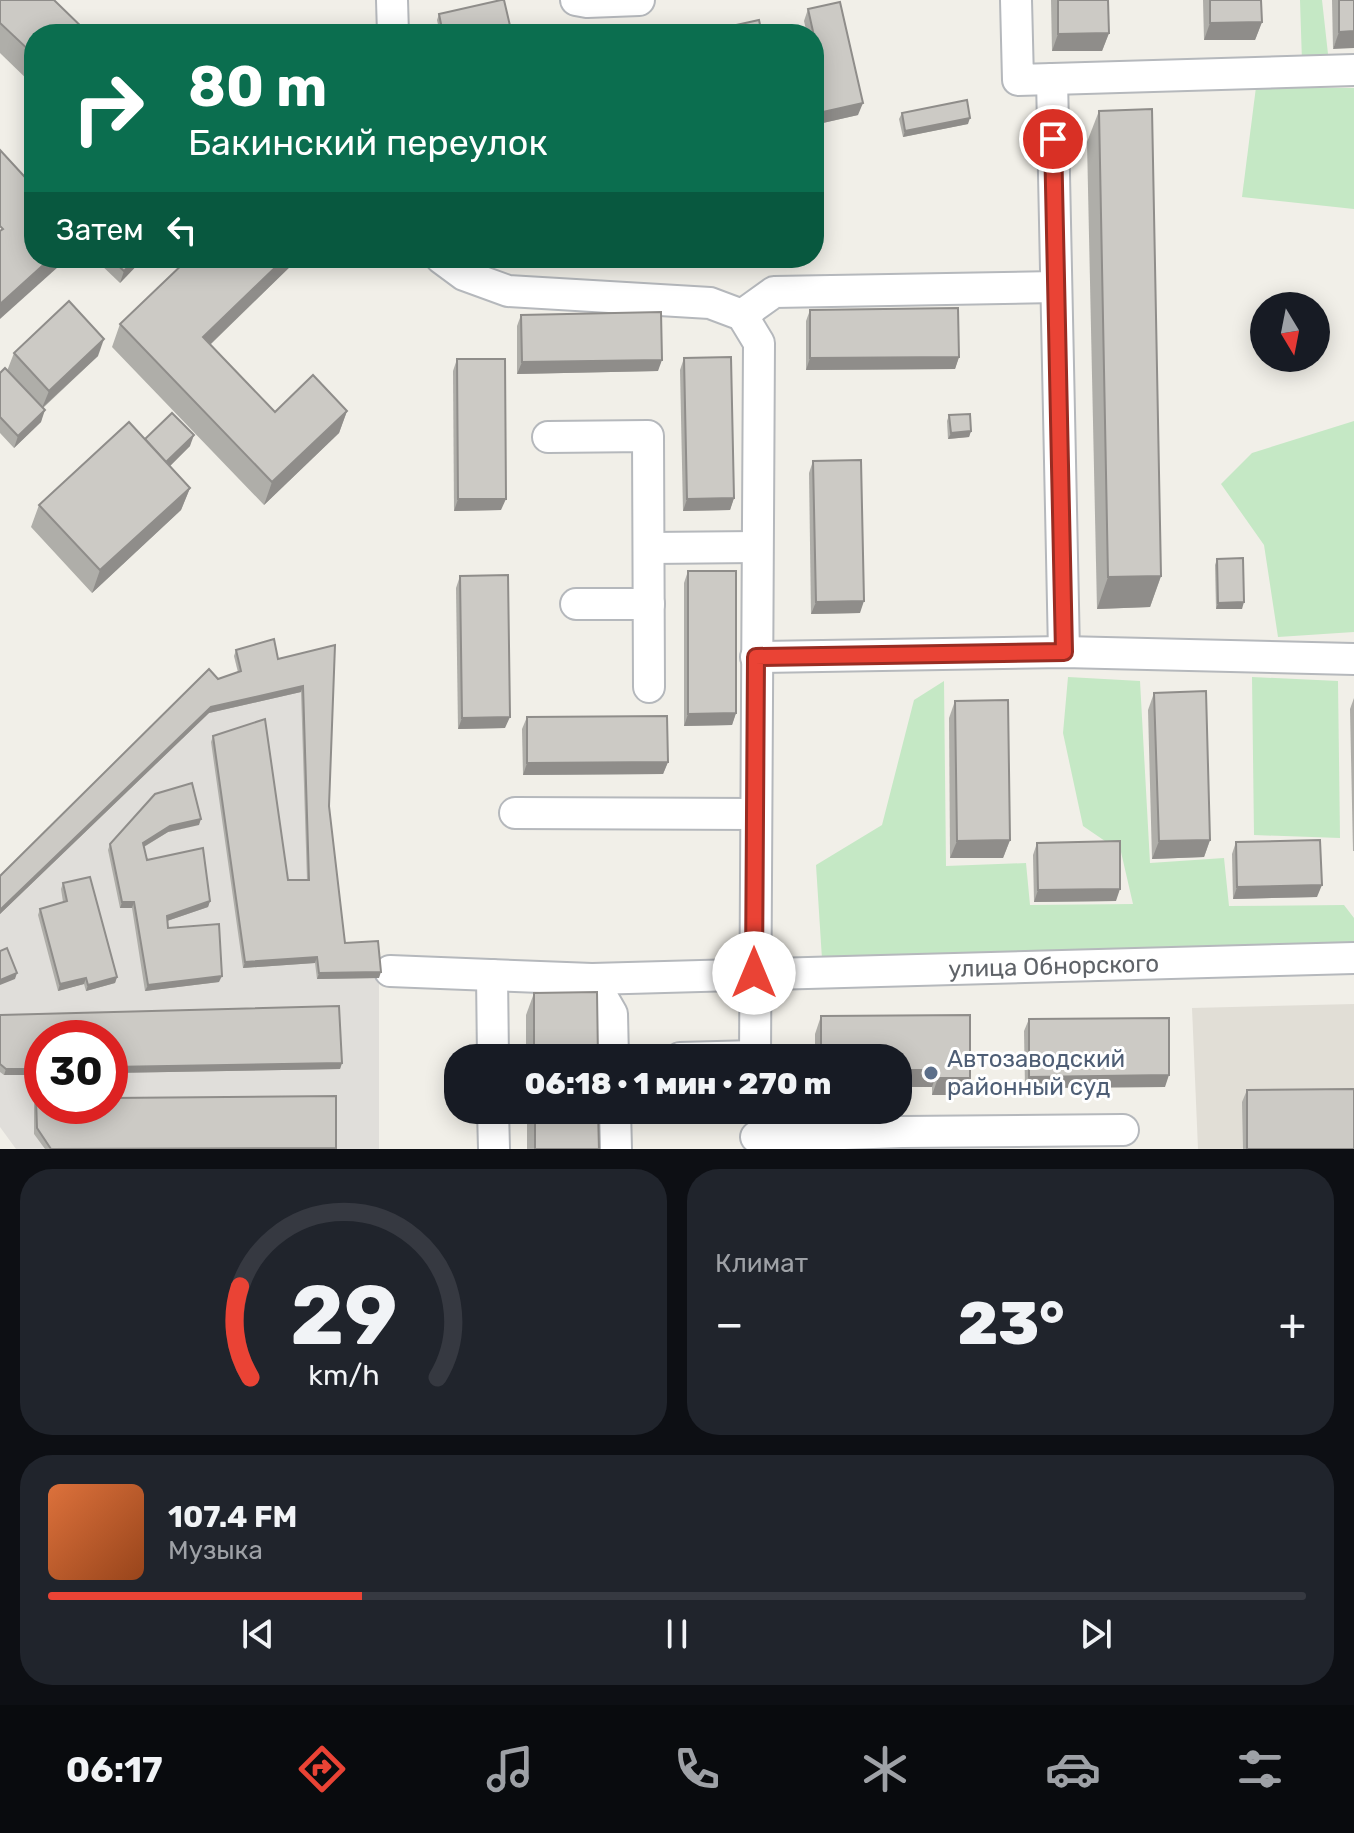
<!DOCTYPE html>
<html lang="ru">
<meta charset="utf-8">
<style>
:root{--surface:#171b24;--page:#20242c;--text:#f1f3f6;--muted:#9ea1a6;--line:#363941;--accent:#ea4335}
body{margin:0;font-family:Rubik,sans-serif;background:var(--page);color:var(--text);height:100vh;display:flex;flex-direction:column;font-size:30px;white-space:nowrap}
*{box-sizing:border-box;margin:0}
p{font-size:26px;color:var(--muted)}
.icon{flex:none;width:44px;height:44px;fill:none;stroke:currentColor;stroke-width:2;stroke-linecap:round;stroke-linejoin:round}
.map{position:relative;height:1149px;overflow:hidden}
.details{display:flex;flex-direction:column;gap:20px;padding:20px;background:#0d0f14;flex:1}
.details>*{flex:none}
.hud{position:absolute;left:24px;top:24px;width:800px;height:244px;border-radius:32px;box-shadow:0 4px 20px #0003;background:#0b6e4f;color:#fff;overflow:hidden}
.needle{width:52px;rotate:170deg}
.buttons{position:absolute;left:1250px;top:292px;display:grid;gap:16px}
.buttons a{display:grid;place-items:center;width:80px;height:80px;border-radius:50%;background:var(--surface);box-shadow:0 4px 20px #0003;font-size:40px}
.speed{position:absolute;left:24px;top:1020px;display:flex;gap:16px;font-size:40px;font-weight:700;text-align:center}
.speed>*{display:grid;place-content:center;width:104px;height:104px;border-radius:50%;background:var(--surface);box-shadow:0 4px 20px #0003;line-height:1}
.speed .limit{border:12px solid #d22;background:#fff;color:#111}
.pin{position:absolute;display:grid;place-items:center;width:68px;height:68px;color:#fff;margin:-34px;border:4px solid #fff;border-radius:50%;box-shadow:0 2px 8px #0007}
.me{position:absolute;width:88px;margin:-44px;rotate:0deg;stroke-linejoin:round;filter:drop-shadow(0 0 6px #0008)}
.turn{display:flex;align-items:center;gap:28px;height:168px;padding:0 32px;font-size:36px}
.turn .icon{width:104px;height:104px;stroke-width:2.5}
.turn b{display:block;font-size:56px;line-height:68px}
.then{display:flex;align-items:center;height:76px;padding:0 32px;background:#0003;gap:16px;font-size:30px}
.big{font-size:60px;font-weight:800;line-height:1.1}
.details .tile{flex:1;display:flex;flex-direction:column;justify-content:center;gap:12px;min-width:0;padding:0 28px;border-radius:32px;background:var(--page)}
.details .dial{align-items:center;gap:0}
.dial svg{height:208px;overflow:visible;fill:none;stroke:var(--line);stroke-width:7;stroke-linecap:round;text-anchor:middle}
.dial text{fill:var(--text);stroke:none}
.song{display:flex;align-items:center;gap:24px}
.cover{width:96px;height:96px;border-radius:12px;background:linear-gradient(135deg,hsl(20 70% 55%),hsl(20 70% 35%))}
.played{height:8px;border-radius:4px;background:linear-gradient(90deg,var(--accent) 25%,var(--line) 25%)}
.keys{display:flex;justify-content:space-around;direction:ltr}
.heat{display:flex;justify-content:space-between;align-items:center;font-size:44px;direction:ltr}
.details .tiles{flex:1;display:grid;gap:20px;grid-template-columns:1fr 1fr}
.tile:last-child{grid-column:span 2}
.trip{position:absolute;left:444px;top:1044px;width:468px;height:80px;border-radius:32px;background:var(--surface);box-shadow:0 4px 20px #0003;font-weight:800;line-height:80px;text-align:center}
.tabs{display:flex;height:128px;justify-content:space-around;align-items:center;background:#090b0e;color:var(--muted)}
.tabs .icon{width:56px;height:56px}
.tabs .active{color:var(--accent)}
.tabs b{font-size:36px;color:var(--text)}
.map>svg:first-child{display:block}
.industrial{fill:#e0deda;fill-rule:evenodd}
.education{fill:#e1ded6}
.green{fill:#c5e8c5}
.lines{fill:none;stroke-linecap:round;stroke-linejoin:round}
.minor-casing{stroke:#b5b8bc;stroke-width:34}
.minor{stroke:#fff;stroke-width:30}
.wall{fill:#afaea9}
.shaded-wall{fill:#8f8d8a}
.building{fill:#cccac5;stroke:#8f8d8a;stroke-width:2}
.route-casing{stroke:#982c22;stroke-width:20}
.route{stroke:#ea4335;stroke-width:14}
.service-dot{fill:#5c6f8a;stroke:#fff;stroke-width:3}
.labels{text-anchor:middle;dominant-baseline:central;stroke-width:6;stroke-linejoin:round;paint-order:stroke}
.street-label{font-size:24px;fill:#5f6368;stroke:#fff}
.service-label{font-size:24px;fill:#4e5e75;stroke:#fff;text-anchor:start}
</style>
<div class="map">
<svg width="1354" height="1149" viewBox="0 0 1354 1149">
<rect width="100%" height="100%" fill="#f1efe8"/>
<path class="industrial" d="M 272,645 L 276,665 L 333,651 L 327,812 L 343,949 L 379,978 L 379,1149 L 16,1149 L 0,1127 L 0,880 L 216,685 L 239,677 L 234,656 ZM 42,1038 L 110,1038 L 110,1106 L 42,1106 Z"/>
<polygon class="education" points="1354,1004 1354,1149 1198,1149 1192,1008"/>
<g class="green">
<polygon points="1300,0 1322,0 1328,54 1354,55 1302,62"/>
<polygon points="1256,87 1354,88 1354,209 1242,197"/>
<polygon points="1354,421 1354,632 1278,637 1264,545 1221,484 1252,453"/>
<polygon points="1068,677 1140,681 1150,863 1224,858 1229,906 1344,905 1354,918 1354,946 822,959 816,865 882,825 914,700 944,681 946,866 1026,863 1030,905 1133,904 1121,852 1083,826 1063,733"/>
<polygon points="1252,677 1338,681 1340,838 1254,835"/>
</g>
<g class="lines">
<g class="minor-casing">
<g id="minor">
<polyline points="392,0 393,34"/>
<polyline points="576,0 587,2 639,0"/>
<polyline points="1016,0 1018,80 1354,70"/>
<polyline points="1052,79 1064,652"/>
<polyline points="441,258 464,275 508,291 710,303 742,315 759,343 755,1058"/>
<polyline points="742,315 774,292 1056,287"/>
<polyline points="548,437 648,436 649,687"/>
<polyline points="650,548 757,547"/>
<polyline points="576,604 649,604"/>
<polyline points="756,657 1064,652 1354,659"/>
<polyline points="515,813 755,814"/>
<path id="s1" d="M 390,971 L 592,979 L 1354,958"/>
<polyline points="492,975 493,1058"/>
<polyline points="592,979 612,1014 613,1058"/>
<polyline points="680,1058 755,1056"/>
<polyline points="493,1110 494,1149"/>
<polyline points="615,1110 616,1149"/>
<polyline points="756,1137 902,1132 1123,1130"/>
</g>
</g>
<use href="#minor" class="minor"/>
</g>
<g class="wall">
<polygon points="0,0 34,34 34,86 0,53"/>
<polygon points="1051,0 1108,0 1109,33 1102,51 1052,51"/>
<polygon points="1203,0 1261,0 1262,22 1255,40 1204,40"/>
<polygon points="1332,0 1354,0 1333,49"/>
<polygon points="808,9 858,115 814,125 814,34 807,34 804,21"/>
<polygon points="439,14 511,30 510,34 440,34 437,20"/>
<polygon points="1099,111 1161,576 1150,607 1097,609 1087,142"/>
<polygon points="902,113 968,124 903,137 899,119"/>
<polygon points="98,258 144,258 120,283 97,261"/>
<polygon points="189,258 299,258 210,345 275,412 347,411 339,433 264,505 112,347 120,324"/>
<polygon points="810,310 959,357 955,369 806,370 806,321"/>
<polygon points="521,315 658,371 517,374 517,326"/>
<polygon points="14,353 98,356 43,408 41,422 14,448 0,433 0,373 7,371"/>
<polygon points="684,358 734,498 730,510 683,511 680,370"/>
<polygon points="457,359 501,510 454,511 453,371"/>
<polygon points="949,415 971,431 969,437 948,439 947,421"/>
<polygon points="145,439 190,446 170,466 190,488 181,510 92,593 31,527 39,505"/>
<polygon points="813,461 860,613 811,614 809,473"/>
<polygon points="1217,559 1242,609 1216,609 1215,565"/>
<polygon points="688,571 736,713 732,725 684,726 684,583"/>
<polygon points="460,576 505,728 458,729 456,588"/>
<polygon points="335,645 329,806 345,943 379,978 317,979 315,963 243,968 211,742 213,736 288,880 307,880 301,692 209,713 0,914 0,876 218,679 238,672 234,656 236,650 278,659"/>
<polygon points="1154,693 1210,840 1204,857 1152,859 1148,710"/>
<polygon points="1354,698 1354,851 1353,851 1350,709"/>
<polygon points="955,701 1010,840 1003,858 950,858 949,718"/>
<polygon points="527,717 668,762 663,774 523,775 522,729"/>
<polygon points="199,825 168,832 144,847 147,860 210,901 208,907 167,921 168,928 219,982 145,991 132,908 120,908 108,850 110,844"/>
<polygon points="1236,842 1317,897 1233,899 1232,854"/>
<polygon points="1037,843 1116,901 1034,902 1033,855"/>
<polygon points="63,883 117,977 115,983 86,991 84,984 58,991 38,915 40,909 63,902 61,889"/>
<polygon points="534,993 598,1058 526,1058 526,1015"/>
<polygon points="0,1015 342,1063 340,1069 110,1073 110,1038 4,1075 0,1072"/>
<polygon points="970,1015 964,1095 932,1095 932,1087 898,1087 898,1058 815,1058 815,1034 821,1016"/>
<polygon points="1029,1019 1165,1087 1025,1088 1024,1031"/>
<polygon points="1247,1090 1354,1149 1243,1149 1242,1102"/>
<polygon points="36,1098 336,1149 45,1149 34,1134 34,1104"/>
<polygon points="527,1110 598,1110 599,1149 527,1149"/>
</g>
<g class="shaded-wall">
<polygon points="1262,22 1255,40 1204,40 1210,23"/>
<polygon points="1354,31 1354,48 1333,49 1339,32"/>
<polygon points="1109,33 1102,51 1052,51 1058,34"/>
<polygon points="863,103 858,115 814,125 814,114"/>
<polygon points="970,118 968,124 903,137 905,131"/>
<polygon points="51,258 68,258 0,319 0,304"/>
<polygon points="137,258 144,258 120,283 124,271"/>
<polygon points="285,258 299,258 194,360 203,337"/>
<polygon points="104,339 98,356 42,408 49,391"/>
<polygon points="959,357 955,369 806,370 810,358"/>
<polygon points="662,360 658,371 517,374 522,362"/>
<polygon points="45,410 41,422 14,448 18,436"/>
<polygon points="347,411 339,433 264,505 272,482"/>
<polygon points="971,431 969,437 948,439 951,433"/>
<polygon points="194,435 190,446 160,476 164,464"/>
<polygon points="190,488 181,510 92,593 100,570"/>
<polygon points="734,498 730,510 683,511 687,499"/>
<polygon points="458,499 506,499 501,510 454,511"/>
<polygon points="1161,576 1150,607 1097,609 1108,577"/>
<polygon points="864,601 860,613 811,614 816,602"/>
<polygon points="1244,602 1242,609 1216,609 1218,603"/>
<polygon points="303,686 301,692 209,713 0,914 0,910 211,707"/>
<polygon points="736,713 732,725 684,726 688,714"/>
<polygon points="510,717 505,728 458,729 462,718"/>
<polygon points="668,762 663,774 523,775 527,763"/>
<polygon points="201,819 199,825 168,832 140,849 143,843 170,826"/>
<polygon points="1010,840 1003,858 950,858 957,841"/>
<polygon points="1210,840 1204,857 1152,859 1159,841"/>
<polygon points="1322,885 1317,897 1233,899 1237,887"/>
<polygon points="1120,889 1116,901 1034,902 1038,890"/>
<polygon points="210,901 208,907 164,922 167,916"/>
<polygon points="122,902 134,902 132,908 120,908"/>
<polygon points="317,957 315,963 243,968 245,962"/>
<polygon points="381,972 379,978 317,979 319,973"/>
<polygon points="17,973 15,979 0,985 0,980"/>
<polygon points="222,976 219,982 145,991 148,985"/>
<polygon points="117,977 115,983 86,991 88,985"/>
<polygon points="86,978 84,984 58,991 60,984"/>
<polygon points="342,1063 340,1069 110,1073 110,1067"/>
<polygon points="6,1069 42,1069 42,1075 4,1075"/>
<polygon points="898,1070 938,1070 932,1087 898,1087"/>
<polygon points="1169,1075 1165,1087 1025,1088 1029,1077"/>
<polygon points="938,1078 970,1078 964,1095 932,1095"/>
</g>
<g class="building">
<polygon points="0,0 54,0 89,34 34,34 34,55 0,23"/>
<polygon points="501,0 504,0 511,30 495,34 443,34 439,14"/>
<polygon points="1058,0 1108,0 1109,33 1058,34"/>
<polygon points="1210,0 1261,0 1262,22 1210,23"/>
<polygon points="1339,0 1354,0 1354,31 1339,32"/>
<polygon points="840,2 863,103 814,114 814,55 818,54 808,9"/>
<polygon points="759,20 762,34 729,34 727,27"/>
<polygon points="967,100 970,118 905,131 902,113"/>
<polygon points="1152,109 1161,576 1108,577 1099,111"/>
<polygon points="0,150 34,187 34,258 51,258 0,304 0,231 3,229 0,226"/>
<polygon points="110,258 137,258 124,271"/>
<polygon points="189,258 285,258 203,337 275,412 313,375 347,411 272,482 120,324"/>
<polygon points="69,301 104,339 49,391 14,353"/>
<polygon points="958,308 959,357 810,358 810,310"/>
<polygon points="661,312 662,360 522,362 521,315"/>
<polygon points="731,357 734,498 687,499 684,358"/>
<polygon points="457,359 505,359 506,499 458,499"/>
<polygon points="5,368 45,410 18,436 0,417 0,373"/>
<polygon points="172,413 194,435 166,462 145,439"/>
<polygon points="970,414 971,431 951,433 949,415"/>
<polygon points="129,422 190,488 100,570 39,505"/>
<polygon points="861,460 864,601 816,602 813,461"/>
<polygon points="1243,558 1244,602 1218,603 1217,559"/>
<polygon points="688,571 736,571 736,713 688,714"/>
<polygon points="508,575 510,717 462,718 460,576"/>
<polygon points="274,639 278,659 335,645 329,806 345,943 378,941 381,972 319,973 317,957 245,962 213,736 265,719 288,880 309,880 303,686 211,707 0,910 0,876 209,669 218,679 241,671 236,650"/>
<polygon points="1206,691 1210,840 1159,841 1154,693"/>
<polygon points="1008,700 1010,840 957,841 955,701"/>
<polygon points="667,716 668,762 527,763 527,717"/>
<polygon points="192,783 201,819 170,826 143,843 147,860 203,848 210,901 167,916 168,928 219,924 222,976 148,985 134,902 122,902 110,844 155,794"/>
<polygon points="1320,840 1322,885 1237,887 1236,842"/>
<polygon points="1120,841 1120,889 1038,890 1037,843"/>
<polygon points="90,877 117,977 88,985 86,978 60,984 40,909 67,901 63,883"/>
<polygon points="7,948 17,973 0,980 0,951"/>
<polygon points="597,992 598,1058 534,1058 534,993"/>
<polygon points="339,1006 342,1063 110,1067 110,1038 42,1038 42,1069 6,1069 0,1064 0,1015"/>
<polygon points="970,1015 970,1078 938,1078 938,1070 898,1070 898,1058 821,1058 821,1016"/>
<polygon points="1169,1018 1169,1075 1029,1077 1029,1019"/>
<polygon points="1354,1089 1354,1149 1247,1149 1247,1090"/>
<polygon points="336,1096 336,1148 51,1149 37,1128 36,1098 42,1098 42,1106 110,1106 110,1098"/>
<polygon points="535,1110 598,1110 599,1149 535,1149"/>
</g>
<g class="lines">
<g class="route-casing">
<polyline id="route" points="754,973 756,657 1064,652 1053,139"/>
</g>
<use href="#route" class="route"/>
</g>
<circle class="service-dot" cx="931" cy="1073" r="8"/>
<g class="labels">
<g class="street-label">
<text stroke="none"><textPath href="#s1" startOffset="664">улица Обнорского</textPath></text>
</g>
<g class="service-label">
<text x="947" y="1059">Автозаводский<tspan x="947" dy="28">районный суд</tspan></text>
</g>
</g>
</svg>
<div class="buttons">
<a><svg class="needle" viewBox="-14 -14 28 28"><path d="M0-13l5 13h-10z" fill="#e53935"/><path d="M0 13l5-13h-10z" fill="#9ea1a6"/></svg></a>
</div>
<div class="speed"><div class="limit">30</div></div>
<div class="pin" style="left:1053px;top:139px;background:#d93025"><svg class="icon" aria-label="arrive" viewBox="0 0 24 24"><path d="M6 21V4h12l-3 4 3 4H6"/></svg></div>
<svg class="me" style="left:754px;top:973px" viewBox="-20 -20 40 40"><circle r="19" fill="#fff"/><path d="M0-13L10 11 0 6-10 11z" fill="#ea4335"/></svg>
<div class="trip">06:18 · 1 мин · 270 m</div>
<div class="hud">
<div class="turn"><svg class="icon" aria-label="right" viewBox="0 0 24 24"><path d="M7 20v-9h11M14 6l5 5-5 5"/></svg><div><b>80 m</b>Бакинский переулок</div></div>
<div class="then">Затем<svg class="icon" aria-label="left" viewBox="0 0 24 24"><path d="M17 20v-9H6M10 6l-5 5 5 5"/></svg></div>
</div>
</div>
<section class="details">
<div class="tiles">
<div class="tile dial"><svg viewBox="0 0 100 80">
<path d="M14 69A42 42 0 1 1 86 69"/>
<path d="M14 69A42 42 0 0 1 10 34" stroke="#ea4335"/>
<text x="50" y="56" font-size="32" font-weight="700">29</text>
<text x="50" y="72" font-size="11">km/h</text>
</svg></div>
<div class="tile"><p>Климат</p>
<div class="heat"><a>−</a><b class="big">23°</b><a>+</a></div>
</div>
<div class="tile">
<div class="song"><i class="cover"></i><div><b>107.4 FM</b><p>Музыка</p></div></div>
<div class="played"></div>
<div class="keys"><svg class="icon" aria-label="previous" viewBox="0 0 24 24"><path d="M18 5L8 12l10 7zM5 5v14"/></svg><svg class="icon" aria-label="pause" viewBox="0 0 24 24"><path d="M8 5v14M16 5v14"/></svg><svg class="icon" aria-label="next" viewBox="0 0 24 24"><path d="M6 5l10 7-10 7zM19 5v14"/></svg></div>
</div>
</div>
</section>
<nav class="tabs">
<b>06:17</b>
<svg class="icon active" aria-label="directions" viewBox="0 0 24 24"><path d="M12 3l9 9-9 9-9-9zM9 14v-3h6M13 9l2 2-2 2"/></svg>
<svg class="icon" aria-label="music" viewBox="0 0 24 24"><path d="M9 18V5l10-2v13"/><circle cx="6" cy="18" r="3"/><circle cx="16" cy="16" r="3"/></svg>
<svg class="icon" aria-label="phone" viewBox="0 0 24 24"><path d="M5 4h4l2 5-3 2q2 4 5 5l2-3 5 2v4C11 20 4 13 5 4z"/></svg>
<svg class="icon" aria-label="climate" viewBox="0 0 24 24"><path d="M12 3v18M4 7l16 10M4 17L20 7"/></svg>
<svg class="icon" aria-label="car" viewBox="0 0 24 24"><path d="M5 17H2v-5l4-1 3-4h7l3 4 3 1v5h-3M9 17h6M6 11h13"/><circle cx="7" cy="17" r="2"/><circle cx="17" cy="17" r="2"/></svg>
<svg class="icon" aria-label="filters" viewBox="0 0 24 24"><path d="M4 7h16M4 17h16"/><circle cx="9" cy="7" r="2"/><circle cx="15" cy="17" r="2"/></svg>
</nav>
